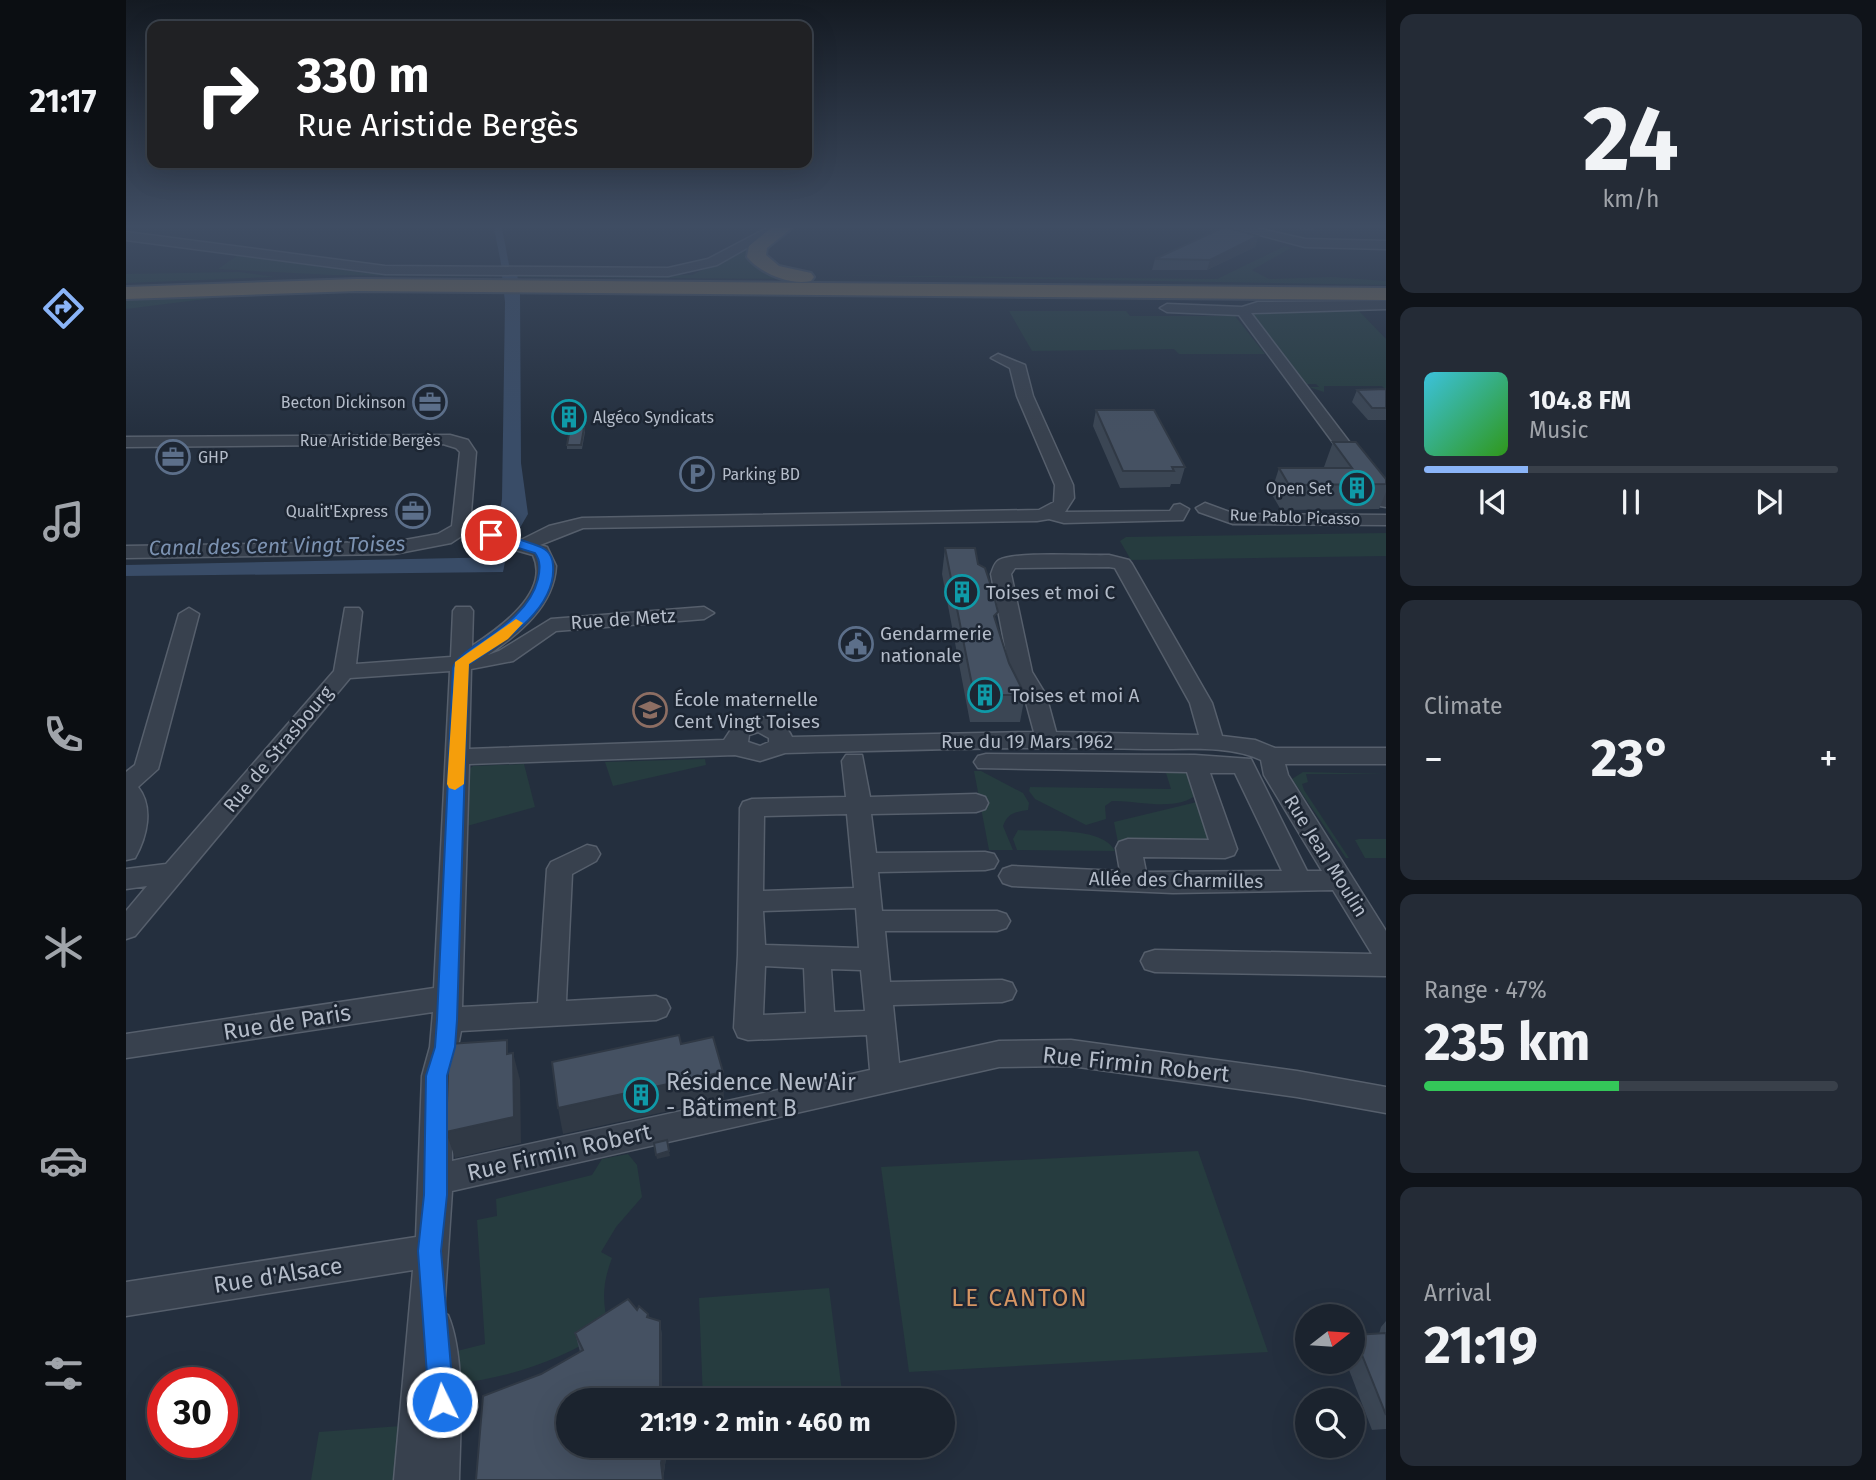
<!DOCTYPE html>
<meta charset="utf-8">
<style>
:root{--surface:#1b232e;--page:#242b36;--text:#f1f3f6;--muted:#a0a4aa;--line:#39404a;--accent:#8ab4f8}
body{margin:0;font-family:"Fira Sans",sans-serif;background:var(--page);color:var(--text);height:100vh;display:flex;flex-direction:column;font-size:26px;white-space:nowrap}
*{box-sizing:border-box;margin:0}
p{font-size:23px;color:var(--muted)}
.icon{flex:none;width:38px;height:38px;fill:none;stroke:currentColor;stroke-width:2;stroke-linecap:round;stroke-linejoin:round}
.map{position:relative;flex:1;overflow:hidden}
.panel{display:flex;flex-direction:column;gap:14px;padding:14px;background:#0f1319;width:490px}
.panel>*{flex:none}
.hud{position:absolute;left:21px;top:21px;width:665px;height:147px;border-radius:14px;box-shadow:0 7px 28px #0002,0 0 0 2px var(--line);background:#202124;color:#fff;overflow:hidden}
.needle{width:46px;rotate:73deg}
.tools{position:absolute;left:1169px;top:1304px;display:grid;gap:14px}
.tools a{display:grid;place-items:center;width:70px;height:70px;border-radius:50%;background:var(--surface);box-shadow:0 7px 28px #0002,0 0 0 2px var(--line);font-size:35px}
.speed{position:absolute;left:21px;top:1367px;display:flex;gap:14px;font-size:35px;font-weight:700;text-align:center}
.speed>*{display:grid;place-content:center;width:91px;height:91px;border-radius:50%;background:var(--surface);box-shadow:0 7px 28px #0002,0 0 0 2px var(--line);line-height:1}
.speed .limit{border:10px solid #d22;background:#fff;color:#111}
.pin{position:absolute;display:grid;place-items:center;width:60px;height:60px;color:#fff;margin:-30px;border:4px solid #fff;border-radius:50%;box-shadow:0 2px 7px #0007}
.me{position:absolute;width:77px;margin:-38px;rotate:356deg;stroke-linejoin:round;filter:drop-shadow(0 0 5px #0008)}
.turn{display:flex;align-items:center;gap:24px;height:147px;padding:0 35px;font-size:32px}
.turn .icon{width:91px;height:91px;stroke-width:2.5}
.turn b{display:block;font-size:49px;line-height:60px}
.big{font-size:52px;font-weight:700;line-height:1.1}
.panel .tile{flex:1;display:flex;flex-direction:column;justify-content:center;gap:10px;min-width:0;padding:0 24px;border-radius:14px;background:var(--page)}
.panel .dial{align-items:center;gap:0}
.dial b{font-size:91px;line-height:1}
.song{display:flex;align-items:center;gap:21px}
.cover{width:84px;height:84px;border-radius:10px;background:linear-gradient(135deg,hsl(190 70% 55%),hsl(110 70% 35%))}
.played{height:7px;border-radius:4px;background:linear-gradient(90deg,var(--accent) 25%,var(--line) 25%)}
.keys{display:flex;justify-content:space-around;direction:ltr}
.heat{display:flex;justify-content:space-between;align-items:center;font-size:38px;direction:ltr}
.charge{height:10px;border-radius:5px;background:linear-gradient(90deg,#34c759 47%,var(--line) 0)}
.trip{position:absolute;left:430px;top:1388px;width:399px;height:70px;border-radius:35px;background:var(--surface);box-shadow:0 7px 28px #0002,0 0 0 2px var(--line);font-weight:700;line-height:70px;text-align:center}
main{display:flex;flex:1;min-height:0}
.menu{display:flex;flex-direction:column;width:126px;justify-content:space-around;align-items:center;background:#0b0e12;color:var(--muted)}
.menu .icon{width:49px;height:49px}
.menu .selected{color:var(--accent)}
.menu b{font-size:32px;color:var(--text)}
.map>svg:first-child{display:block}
.green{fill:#263c3f}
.water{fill:#394c67}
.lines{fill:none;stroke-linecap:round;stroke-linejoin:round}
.canal{fill:#394c67;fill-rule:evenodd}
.minor-casing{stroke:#565f6c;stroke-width:3}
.highway-casing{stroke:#434c59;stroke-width:4}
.minor{fill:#38414e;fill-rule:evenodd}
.highway{fill:#746855;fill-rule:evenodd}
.wall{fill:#3b4654}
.shaded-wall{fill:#303945}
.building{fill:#455162;stroke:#303945;stroke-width:2}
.route{fill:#1a73e8;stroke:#114b97;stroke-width:2}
.slow{fill:#f59e0b}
.labels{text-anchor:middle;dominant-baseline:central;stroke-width:5;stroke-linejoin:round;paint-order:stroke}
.far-poi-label{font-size:16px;fill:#b4bcc9;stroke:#1d2633;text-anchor:end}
.far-street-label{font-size:16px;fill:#b4bcc9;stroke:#1d2633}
.poi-label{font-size:19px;fill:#b4bcc9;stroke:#1d2633;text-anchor:start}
.street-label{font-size:19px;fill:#b4bcc9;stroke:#1d2633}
.water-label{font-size:21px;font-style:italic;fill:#7c92b1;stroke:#1d2633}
.near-street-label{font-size:23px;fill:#b4bcc9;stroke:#1d2633}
.near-poi-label{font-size:23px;fill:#b4bcc9;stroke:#1d2633;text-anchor:start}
.near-neighbourhood-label{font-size:24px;letter-spacing:2px;fill:#d59563;stroke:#1d2633}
</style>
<main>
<nav class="menu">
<b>21:17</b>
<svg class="icon selected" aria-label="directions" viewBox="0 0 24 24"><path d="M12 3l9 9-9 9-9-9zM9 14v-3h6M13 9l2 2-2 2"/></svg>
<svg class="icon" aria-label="music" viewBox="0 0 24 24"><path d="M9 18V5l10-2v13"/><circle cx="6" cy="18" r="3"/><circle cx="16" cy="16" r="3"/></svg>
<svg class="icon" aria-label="phone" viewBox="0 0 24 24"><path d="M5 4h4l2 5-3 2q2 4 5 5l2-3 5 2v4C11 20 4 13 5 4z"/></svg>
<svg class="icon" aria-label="climate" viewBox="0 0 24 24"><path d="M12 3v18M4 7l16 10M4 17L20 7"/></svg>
<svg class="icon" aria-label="car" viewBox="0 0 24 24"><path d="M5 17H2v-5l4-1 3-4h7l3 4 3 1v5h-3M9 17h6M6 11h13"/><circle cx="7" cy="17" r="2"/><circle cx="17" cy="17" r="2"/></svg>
<svg class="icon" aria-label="filters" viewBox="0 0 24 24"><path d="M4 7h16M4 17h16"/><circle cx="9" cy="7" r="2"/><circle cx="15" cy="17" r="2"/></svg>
</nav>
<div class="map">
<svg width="1260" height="1480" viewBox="0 0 1260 1480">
<rect width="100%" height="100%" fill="#242f3e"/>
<g class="green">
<polygon points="624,246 625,254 675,279 373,277 422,273 566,275"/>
<polygon points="1159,246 1165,248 1126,270 1143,279 1206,277 1260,281 1260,285 685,275 1091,279"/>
<polygon points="112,255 239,273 371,277 206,275 92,269"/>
<polygon points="113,272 149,277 0,283 0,274"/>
<polygon points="127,293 0,309 0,297"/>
<polygon points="1131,309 1233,311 1260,339 1260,390 1256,386 1198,386 1198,392 1183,387 1193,387 1190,384 1181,384 1127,315"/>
<polygon points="883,311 1000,311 1004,316 1109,316 1139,354 1053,354 1048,349 906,351"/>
<polygon points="1260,533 1260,556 1005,560 994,541 1000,537"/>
<polygon points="579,759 580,765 487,786 479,762"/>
<polygon points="398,764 409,807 341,826 343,769 347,766"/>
<path d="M 848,771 L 855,771 L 897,793 L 903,803 L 902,810 C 889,812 882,813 877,826 L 887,850 L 863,850 Z"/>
<polygon points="1177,772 1260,774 1180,774 1182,782 1176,784 1178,790 1223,858 1220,858 1166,779"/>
<path d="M 1040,773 L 1065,773 L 1072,793 C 1052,813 1011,800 986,801 L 979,806 L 980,819 L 960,825 L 909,799 L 903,791 L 904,787 L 1045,789 Z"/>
<polygon points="1075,801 1088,839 1082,843 992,843 988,822"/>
<path d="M 892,830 C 918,832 977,826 989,851 L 891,850 L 887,839 Z"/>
<polygon points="1233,839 1260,839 1260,858 1239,858 1229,840"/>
<polygon points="1072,1151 1142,1352 783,1372 755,1167"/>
<path d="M 502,1154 L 511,1165 L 516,1197 L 490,1227 L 475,1252 L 486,1258 C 476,1284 476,1302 483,1329 C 434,1361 386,1377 327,1384 L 327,1352 L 359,1344 L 351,1220 L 371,1216 L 370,1199 L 466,1175 L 476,1159 Z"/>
<polygon points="703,1288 717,1400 577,1400 573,1298"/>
<polygon points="275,1426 270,1480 185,1480 193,1432"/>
</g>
<g class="water">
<polygon points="391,274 394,292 395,463 402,514 391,533 371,528 376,499 379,302 376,275"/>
<polygon points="380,557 377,572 0,576 0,565"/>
</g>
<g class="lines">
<polygon class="canal" points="368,228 376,228 388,291 380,289"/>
<g class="minor-casing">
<g id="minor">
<polygon points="641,228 656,228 591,265 542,276 259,274 0,240 0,232 259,266 542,268 582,259"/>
<polygon points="1108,228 1130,228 1179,239 1260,241 1260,249 1179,247"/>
<polygon points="1260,301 1260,309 1125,313 1260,490 1260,507 1254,506 1113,315 1041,312 1034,308 1041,304 1116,307 1132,302"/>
<path d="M 872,354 L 899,365 L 907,396 L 947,485 L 948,498 L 939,512 L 1044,511 L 1048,505 L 1054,504 L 1063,509 L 1057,520 L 938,523 L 923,519 L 911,521 L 457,528 L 414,545 L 421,547 L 430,566 C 428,606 393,634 362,655 L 373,651 L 425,619 L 578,607 L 588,613 L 578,619 L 430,631 L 387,661 L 345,669 L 343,749 L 598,740 L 610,722 C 631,714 656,715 666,737 L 908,732 L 898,695 L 884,672 L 865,574 C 867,569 868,563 873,560 C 891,551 960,556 983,555 L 1003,560 L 1006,564 L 1086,703 L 1096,736 L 1129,740 L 1149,748 L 1260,748 L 1260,764 L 1159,764 L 1162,775 L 1260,931 L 1260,976 L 1029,972 L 1019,969 L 1015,961 L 1019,953 L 1029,950 L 1246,954 L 1207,890 L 1047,893 L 886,886 L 877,883 L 873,876 L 877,869 L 886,866 L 994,871 L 990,848 L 993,842 L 1002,839 L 1083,840 L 1061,772 L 852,768 L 848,762 L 852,756 L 860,754 L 1069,755 L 1125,759 L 1181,871 L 1196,871 L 1138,775 L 1135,760 C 1102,744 1055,750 1019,749 C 899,746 779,750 659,753 L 634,761 L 609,755 L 343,764 L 336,1007 L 412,1003 L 421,869 L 425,862 L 461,845 L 470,847 L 474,854 L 470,861 L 446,874 L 440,1001 L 530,996 L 540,1000 L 544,1008 L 540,1016 L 530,1020 L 335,1031 L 326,1076 L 326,1161 L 744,1070 L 741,1035 L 622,1040 L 612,1037 L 608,1028 L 612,955 L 614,808 L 617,802 L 626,799 L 720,797 L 716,761 L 720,755 L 736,755 L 744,797 L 850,794 L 859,797 L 862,803 L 859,809 L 850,812 L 745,814 L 750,853 L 859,852 L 868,854 L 872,861 L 868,868 L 859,870 L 752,872 L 756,911 L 871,911 L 880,914 L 884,921 L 880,928 L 871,931 L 759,931 L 764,982 L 876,980 L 886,983 L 890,991 L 886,999 L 876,1002 L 767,1005 L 773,1063 L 873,1041 L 945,1040 L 1171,1071 L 1260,1087 L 1260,1113 L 1171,1097 L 945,1066 L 873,1067 L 326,1191 L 318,1313 L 322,1315 C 340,1357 334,1433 333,1480 L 268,1480 L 287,1270 L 0,1316 L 0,1282 L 290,1237 L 296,1076 L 304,1047 L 307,1012 L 0,1058 L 0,1034 L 308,988 L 324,671 L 224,678 L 9,936 L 0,939 L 0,911 L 21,886 L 0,889 L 0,869 L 40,864 L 208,671 L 219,608 L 233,608 L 236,612 L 230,664 L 325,657 L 327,611 L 330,607 L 344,607 L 347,611 L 346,646 C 372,629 425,593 407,555 L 337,535 L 325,543 L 268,554 L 0,558 L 0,546 L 268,542 L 312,534 L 326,526 L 334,452 L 330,448 L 317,444 L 0,447 L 0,437 L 324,435 L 342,440 L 350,452 L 344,525 L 395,540 L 423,526 L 456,518 L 913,510 L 928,502 L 929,485 L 891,396 L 884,368 L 865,358 ZM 983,567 L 989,568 L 1064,703 L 1073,735 L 930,732 L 920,695 L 906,672 L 885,574 L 889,568 ZM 632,732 L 643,738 L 643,742 L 634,746 L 622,742 L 623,735 ZM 1084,773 L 1109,773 L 1156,871 L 1020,872 L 1017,857 L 1099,858 L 1108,855 L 1111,849 ZM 721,814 L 728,888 L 637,891 L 638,816 ZM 730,908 L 733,948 L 639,945 L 637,911 ZM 639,966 L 678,968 L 680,1013 L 637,1015 ZM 705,969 L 735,970 L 739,1011 L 708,1012 Z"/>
<polygon points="1079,503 1109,514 1260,515 1260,525 1107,524 1073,512 1070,508"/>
<path d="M 63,608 L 73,614 L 32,769 L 12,787 C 28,807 21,837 9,858 L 0,860 L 0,772 L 9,765 L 53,614 Z"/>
</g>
</g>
<g class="highway-casing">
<g id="highway">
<path d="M 645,228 L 666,228 L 641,248 L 640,255 L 653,266 L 685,273 L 688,277 L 685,281 C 664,286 634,273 621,257 L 623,246 Z"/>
<polygon points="231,279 1260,288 1260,300 231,291 0,299 0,287"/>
</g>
</g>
<use href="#minor" class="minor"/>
<use href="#highway" class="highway"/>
</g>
<g class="wall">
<polygon points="1171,228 1191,228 1183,231"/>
<polygon points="1132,236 1129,247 1081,270 1026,270 1029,259"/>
<polygon points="1260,389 1260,420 1242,420 1226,402 1231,390"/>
<polygon points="454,403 454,407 451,427 431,427 430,423"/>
<polygon points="970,410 1059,467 1054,484 1045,484 1044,487 994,488 967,426"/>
<polygon points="458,428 459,432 456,449 441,449 441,445"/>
<polygon points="1207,442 1260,479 1260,492 1253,509 1155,510 1145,493 1153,468 1199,468 1198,467"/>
<polygon points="819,548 852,564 883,663 899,695 894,722 844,722 816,574"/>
<polygon points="502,1299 511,1310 513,1306 522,1314 523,1318 534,1321 536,1337 536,1400 443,1400 443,1446 538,1446 540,1458 537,1480 350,1480 357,1396 415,1374 454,1352 449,1333"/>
<polygon points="1260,1321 1260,1429 1246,1430 1220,1362 1227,1362 1227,1337 1228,1335 1253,1334 1255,1327"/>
</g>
<g class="shaded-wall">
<polygon points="1132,236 1129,247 1081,270 1084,260"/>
<polygon points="387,1053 394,1080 395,1143 329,1158 320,1132"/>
<polygon points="597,1072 598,1099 437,1134 432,1108"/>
<polygon points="543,1151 544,1156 531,1159 530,1155"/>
<polygon points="534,1321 536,1337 536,1400 534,1400"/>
<polygon points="538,1446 540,1458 537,1477 535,1463"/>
</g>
<g class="building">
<polygon points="1096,228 1103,228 1132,236 1084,260 1029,259"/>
<polygon points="1260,389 1260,408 1246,408 1231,390"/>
<polygon points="434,403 454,403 451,423 430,423"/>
<polygon points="970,410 1028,410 1059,467 1046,467 1048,471 997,471"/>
<polygon points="444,428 458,428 455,445 441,445"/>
<polygon points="1207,442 1230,442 1260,479 1260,484 1163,485 1153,468 1226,468"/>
<polygon points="819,548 849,548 852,564 859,568 867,592 872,612 868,616 883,663 899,695 848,695"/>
<polygon points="553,1035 555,1044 587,1037 597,1072 432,1108 426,1062"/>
<polygon points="381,1040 381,1054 387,1053 388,1117 320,1132 323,1044"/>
<polygon points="541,1140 543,1151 530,1155 528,1143"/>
<polygon points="502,1299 511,1310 513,1306 522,1314 521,1317 534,1321 534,1400 443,1400 443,1446 538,1446 535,1463 537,1480 350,1480 357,1396 415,1374 457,1350 449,1333"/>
<polygon points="1260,1333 1260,1415 1228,1335"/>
</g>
<linearGradient id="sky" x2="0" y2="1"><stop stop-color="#141a22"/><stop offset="0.52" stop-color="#3f4d63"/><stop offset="1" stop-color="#3f4d63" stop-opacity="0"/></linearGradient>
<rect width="1260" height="435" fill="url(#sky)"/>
<path class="route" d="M 360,532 C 374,530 393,540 407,544 C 419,548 426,552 427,565 C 431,611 375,643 343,664 L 342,668 L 331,1020 L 329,1047 L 321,1076 L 321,1195 L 315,1251 L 328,1402 L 325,1411 L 316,1415 L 307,1411 L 303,1402 L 292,1251 L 298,1195 L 300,1076 L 309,1047 L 311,1020 L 327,668 C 332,646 400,628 412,579 C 414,570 415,561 409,553 L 360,538 Z"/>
<polygon class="slow" points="390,619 397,623 382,639 343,664 338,784 329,790 323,788 321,784 329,662"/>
<defs>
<g id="office-ring" transform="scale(1.75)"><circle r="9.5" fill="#1d2633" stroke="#5c6f8a" stroke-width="1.5"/><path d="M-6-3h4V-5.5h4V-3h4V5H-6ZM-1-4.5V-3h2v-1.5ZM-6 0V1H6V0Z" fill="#5c6f8a"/></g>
<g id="building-ring" transform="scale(1.75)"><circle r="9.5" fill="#1d2633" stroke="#0f9aa8" stroke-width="1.5"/><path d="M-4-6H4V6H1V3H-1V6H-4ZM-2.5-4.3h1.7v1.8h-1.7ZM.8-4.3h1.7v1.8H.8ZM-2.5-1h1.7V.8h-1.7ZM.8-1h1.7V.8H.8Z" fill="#0f9aa8"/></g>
<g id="parking-ring" transform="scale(1.75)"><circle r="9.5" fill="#1d2633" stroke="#5c6f8a" stroke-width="1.5"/><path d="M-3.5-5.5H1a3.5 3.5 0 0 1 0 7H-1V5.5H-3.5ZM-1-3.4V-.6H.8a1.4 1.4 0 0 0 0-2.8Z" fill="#5c6f8a"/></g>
<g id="civic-ring" transform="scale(1.75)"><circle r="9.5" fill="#1d2633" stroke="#5c6f8a" stroke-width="1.5"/><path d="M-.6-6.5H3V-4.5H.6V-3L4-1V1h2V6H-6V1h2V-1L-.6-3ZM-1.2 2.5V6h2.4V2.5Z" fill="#5c6f8a"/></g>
<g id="school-ring" transform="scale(1.75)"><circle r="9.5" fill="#1d2633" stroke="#8d6e63" stroke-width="1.5"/><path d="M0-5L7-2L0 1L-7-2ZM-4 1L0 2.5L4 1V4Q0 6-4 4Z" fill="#8d6e63"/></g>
</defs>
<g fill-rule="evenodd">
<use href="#office-ring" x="304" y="402"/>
<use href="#building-ring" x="443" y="417"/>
<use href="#office-ring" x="47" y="457"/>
<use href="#parking-ring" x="571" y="474"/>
<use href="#building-ring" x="1231" y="488"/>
<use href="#office-ring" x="287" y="511"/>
<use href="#building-ring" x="836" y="592"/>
<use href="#civic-ring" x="730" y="644"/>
<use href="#building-ring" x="859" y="695"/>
<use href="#school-ring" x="524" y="710"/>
<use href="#building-ring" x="515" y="1095"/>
</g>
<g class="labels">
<g class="far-poi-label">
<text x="280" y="402">Becton Dickinson</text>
<text x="467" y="417" text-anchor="start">Algéco Syndicats</text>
<text x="72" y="457" text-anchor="start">GHP</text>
<text x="596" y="474" text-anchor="start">Parking BD</text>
<text x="1206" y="488">Open Set</text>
<text x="262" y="511">Qualit'Express</text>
</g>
<g class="far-street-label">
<text x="244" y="440">Rue Aristide Bergès</text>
<text transform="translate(1169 517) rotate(2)">Rue Pablo Picasso</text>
</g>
<g class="poi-label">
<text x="860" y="592">Toises et moi C</text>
<text x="754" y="633">Gendarmerie<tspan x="754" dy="22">nationale</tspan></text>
<text x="884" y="695">Toises et moi A</text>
<text x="548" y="699">École maternelle<tspan x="548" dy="22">Cent Vingt Toises</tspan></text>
</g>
<g class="street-label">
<text transform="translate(497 619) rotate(-4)">Rue de Metz</text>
<text x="901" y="741">Rue du 19 Mars 1962</text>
<text transform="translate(152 749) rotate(-50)">Rue de Strasbourg</text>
<text transform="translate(1200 856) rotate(58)">Rue Jean Moulin</text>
<text transform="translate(1050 880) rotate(1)">Allée des Charmilles</text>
</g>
<g class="water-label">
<text transform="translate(151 546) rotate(-1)">Canal des Cent Vingt Toises</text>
</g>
<g class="near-street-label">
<text transform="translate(161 1022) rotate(-9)">Rue de Paris</text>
<text transform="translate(1010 1064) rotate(6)">Rue Firmin Robert</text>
<text transform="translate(433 1152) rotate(-13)">Rue Firmin Robert</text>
<text transform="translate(152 1275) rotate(-9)">Rue d'Alsace</text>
</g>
<g class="near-poi-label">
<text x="540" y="1082">Résidence New'Air<tspan x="540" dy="26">- Bâtiment B</tspan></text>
</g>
<g class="near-neighbourhood-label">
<text x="894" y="1298">LE CANTON</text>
</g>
</g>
</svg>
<div class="tools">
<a><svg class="needle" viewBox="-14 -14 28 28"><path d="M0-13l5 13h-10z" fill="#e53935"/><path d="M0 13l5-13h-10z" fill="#a0a4aa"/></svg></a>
<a><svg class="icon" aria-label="search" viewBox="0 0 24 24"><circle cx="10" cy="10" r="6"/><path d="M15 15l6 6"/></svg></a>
</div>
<div class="speed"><div class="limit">30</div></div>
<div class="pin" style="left:365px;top:535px;background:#d93025"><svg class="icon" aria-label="arrive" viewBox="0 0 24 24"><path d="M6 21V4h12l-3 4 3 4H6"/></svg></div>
<svg class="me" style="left:316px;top:1402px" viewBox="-20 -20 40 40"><circle r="17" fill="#1a73e8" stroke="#fff" stroke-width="3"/><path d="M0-11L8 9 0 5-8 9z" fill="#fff"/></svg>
<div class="trip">21:19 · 2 min · 460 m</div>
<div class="hud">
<div class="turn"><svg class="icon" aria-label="right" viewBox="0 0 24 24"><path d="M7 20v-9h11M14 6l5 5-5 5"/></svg><div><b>330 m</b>Rue Aristide Bergès</div></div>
</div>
</div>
<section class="panel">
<div class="tile dial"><b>24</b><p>km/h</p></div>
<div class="tile">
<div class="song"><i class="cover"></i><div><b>104.8 FM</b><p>Music</p></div></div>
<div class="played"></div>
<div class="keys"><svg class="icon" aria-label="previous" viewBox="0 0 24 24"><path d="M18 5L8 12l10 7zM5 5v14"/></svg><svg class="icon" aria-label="pause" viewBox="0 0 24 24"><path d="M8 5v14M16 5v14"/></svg><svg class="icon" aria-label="next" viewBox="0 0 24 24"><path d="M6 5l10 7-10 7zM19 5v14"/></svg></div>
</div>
<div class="tile"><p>Climate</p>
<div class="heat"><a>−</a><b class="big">23°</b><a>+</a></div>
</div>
<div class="tile"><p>Range · 47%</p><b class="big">235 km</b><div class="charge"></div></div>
<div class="tile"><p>Arrival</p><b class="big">21:19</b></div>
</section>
</main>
